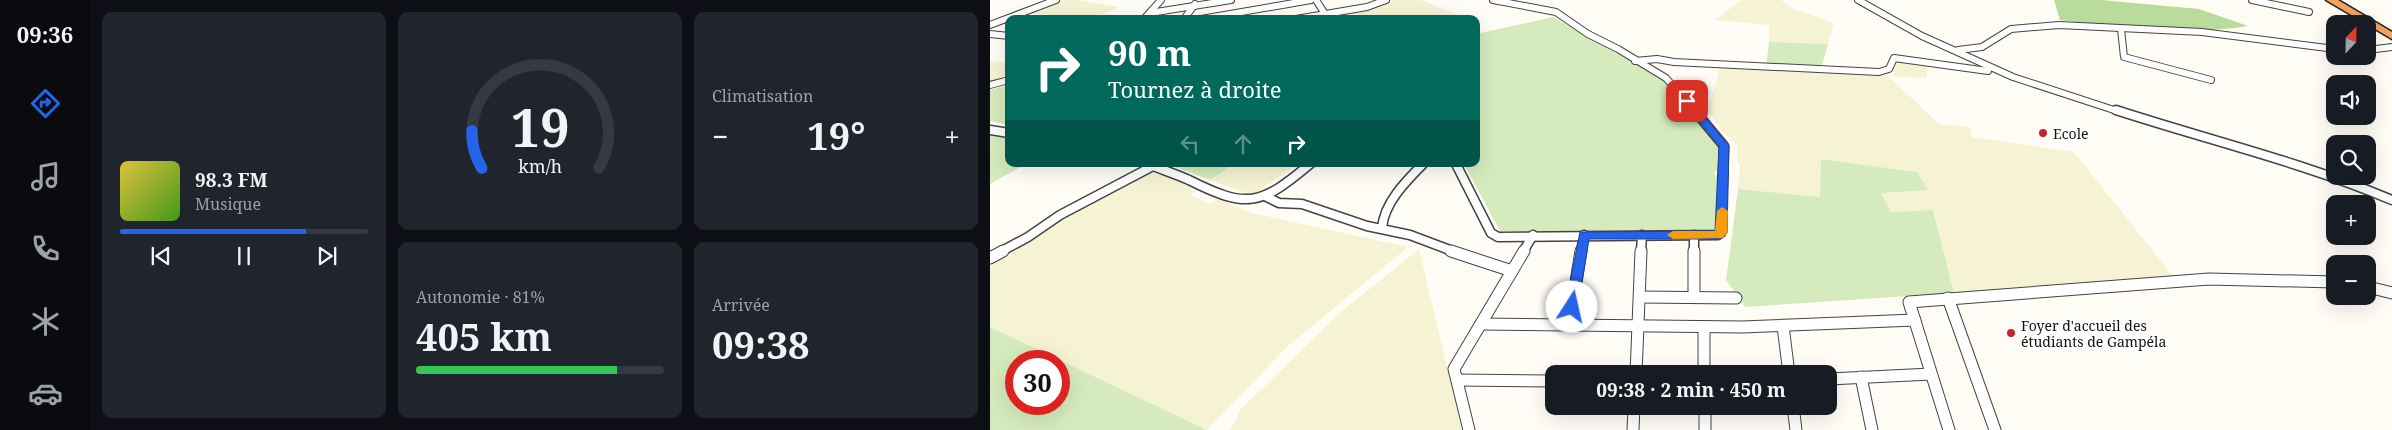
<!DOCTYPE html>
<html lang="fr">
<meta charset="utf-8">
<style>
:root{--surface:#171b24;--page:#20242c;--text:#f1f3f6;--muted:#9ea1a6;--line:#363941;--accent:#2563eb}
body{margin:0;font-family:"Noto Serif",serif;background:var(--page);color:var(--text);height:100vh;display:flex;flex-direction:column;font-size:19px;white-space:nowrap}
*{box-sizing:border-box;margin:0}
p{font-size:16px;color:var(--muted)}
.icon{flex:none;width:28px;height:28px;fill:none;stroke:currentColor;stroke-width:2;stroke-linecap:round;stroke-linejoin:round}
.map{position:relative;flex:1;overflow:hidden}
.panel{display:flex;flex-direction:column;gap:12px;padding:12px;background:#0d0f14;width:900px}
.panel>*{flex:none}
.banner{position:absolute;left:15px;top:15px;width:475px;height:152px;border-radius:10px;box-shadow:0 5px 20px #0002;background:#00695c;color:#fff;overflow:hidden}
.needle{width:32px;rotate:22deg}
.controls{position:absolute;left:1336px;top:15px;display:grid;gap:10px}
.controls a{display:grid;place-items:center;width:50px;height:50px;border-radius:10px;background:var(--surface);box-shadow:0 5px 20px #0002;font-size:25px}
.speed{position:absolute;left:15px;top:350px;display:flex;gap:10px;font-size:25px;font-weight:700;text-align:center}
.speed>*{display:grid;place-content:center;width:65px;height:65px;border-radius:50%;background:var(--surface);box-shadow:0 5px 20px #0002;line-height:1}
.speed .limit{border:8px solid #d22;background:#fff;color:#111}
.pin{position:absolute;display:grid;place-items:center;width:42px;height:42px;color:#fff;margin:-21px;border-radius:10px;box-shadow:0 2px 8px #0006}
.me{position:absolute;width:55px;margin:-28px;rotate:10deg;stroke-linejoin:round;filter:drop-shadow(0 0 4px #0008)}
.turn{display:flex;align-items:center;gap:18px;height:105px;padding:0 20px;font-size:22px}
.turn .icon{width:65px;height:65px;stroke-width:2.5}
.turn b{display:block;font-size:35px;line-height:42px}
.lanes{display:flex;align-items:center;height:48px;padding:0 20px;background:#0003;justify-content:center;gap:25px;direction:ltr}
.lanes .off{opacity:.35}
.big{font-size:38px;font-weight:700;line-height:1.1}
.panel .tile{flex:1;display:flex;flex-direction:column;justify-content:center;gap:8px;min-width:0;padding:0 18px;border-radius:10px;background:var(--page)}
.panel .dial{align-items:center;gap:0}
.dial svg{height:130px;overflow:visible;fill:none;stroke:var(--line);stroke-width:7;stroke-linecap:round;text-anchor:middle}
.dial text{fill:var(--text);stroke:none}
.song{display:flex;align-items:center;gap:15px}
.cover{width:60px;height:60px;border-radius:8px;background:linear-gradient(135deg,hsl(50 70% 55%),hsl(100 70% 35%))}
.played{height:5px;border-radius:2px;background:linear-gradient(90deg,var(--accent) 75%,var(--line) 75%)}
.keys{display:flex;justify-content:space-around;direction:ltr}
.heat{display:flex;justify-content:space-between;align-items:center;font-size:28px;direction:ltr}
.charge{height:8px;border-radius:4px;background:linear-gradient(90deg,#34c759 81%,var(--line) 0)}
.panel .tiles{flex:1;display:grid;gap:12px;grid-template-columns:repeat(3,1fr)}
.tile:first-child{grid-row:span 2}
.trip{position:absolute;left:555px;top:365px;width:292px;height:50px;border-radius:10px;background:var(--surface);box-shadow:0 5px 20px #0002;font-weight:700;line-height:50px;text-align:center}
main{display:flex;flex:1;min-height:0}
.dock{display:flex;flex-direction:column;width:90px;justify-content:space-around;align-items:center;background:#090b0e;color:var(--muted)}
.dock .icon{width:35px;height:35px}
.dock .current{color:var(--accent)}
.dock b{font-size:22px;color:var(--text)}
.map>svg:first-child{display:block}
.farmland{fill:#f6f3d4}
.green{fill:#d5ebbd;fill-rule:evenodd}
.forest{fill:#b9dc9c}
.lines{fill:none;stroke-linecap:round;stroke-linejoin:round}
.street-far2-casing{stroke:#444;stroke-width:8}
.street-far1-casing{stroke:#444;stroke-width:11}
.street-casing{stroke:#444;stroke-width:13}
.highway-casing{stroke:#222;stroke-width:3}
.street-far2{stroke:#fff;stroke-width:6}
.street-far1{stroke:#fff;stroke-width:8}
.street{stroke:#fff;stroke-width:11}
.highway{fill:#f5a25d;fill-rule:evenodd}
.route{fill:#2563eb;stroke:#184099}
.slow{fill:#f59e0b}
.poi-dot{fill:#c4262e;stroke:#fff;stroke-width:2}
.labels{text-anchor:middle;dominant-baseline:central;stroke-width:5;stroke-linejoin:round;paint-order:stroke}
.poi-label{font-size:14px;fill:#111;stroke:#fff;text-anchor:start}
</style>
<main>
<nav class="dock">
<b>09:36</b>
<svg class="icon current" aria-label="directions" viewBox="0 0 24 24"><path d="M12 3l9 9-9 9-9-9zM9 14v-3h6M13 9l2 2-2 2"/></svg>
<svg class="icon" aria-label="music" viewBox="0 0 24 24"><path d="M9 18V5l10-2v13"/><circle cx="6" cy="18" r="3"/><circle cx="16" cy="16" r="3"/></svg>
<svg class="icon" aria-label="phone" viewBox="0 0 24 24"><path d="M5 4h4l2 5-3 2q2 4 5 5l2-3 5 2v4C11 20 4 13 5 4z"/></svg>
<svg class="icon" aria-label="climate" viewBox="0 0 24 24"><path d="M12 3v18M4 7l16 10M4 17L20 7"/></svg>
<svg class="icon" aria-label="car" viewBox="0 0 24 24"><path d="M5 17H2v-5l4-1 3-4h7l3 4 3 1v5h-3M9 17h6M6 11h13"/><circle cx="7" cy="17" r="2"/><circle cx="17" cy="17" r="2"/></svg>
</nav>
<section class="panel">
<div class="tiles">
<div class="tile">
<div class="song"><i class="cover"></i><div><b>98.3 FM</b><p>Musique</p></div></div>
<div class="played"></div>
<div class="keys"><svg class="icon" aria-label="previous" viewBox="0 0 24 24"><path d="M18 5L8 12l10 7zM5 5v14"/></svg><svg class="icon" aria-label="pause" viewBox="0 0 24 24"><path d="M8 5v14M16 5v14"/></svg><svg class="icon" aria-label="next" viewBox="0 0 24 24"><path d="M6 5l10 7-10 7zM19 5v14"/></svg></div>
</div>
<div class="tile dial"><svg viewBox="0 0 100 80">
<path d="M14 69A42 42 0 1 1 86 69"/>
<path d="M14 69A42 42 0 0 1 8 46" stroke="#2563eb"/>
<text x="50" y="56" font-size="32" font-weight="700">19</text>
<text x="50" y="72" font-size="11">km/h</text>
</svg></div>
<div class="tile"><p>Climatisation</p>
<div class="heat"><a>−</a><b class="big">19°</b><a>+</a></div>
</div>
<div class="tile"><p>Autonomie · 81%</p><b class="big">405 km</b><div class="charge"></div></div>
<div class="tile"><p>Arrivée</p><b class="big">09:38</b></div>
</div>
</section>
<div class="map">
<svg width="1402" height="430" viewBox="0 0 1402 430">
<rect width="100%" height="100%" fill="#fffdf5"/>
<g class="farmland">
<polygon points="69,0 90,0 129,7 101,19 78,19 36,12"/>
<polygon points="401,0 432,0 476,19 334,19 337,16 381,8"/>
<polygon points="751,0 791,0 802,8 844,23 838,44 779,42 779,25 725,20"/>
<polygon points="906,60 937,65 937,78 903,77"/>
<polygon points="0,61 19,63 19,79 0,83"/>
<polygon points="730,67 897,75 949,124 980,127 982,137 1084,152 1183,276 1182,280 964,293 943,210 901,212 891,193 927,172 831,159 830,197 748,189 750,165 747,161 747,145 732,131 718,110"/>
<polygon points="244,164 308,164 262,196 220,180"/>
<polygon points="162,171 207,190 200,195 220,204 228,199 262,213 418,247 298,346 217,430 0,327 0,263 67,221"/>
<polygon points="429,249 472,430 240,430 251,409 351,312"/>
</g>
<g class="green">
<polygon points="563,17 672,79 732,148 731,163 724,174 730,178 727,231 510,231 474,164 486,164 486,34"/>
<polygon points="779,42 838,44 831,69 776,66"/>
<polygon points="19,85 19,125 0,121 0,90"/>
<polygon points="0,134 19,137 19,164 36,164 0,184"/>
<polygon points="831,159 927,172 938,190 891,193 901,212 943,210 964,293 755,307 736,280 748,189 830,197"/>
<polygon points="178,164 244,164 220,180"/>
<path d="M 0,327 L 217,430 L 0,430 ZM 26,361 L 69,361 L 69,404 L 26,404 Z"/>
</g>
<path class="forest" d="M 1064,0 L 1111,0 L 1209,9 L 1258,26 C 1195,36 1132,28 1070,20 Z"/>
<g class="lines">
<g class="street-far2-casing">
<g id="street-far2">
<polyline points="326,0 335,14 332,17"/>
<polyline points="503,0 566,12 598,34 628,49 676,78 705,112"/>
<polyline points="868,0 932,36 1023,77 1130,112"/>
<polyline points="1262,0 1319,12"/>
<polyline points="160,13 241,0"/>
<polyline points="154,19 171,0"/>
<polyline points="194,19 205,4"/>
<polyline points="211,19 321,0"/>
<polyline points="306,19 377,7 396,0"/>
<polyline points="0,25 66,0"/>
<polyline points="1131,29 1134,57 1221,80"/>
<polyline points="0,34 19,36"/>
<polyline points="968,50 992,47 1021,29 1069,25 1212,32 1345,49"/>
<polyline points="1378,50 1402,47"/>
<polyline points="645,61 667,59 684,62 889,72 899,69 904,58 998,71"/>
<polyline points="0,85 19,80"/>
</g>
</g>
<g class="street-far1-casing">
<g id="street-far1">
<path d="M 1126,110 C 1218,140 1312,162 1402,200"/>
<polyline points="0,130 19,133"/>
<path d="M 159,164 C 172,170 186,174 199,180 C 257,209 270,206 320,164"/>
<polyline points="466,164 501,233 508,237 728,235 731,233 734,146 704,110"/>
<polyline points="275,196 289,203 312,204 377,226 420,235 465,252"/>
<path d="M 392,228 C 394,203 416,181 433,164"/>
<polyline points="704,235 704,252"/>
<polyline points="10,252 38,237 70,215 163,166"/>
<polyline points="533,252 543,235"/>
<polyline points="591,252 594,235"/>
<polyline points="651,252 652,235"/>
</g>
</g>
<g class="street-casing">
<g id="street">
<polyline points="461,251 522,271"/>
<polyline points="704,251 704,297"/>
<polyline points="0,258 13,251"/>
<polyline points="1378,287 1402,293"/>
<polyline points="650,297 746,298"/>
<polyline points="958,298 1005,430"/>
<polyline points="491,324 752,327 925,320"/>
<polyline points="579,325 591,251"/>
<polyline points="793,326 799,374"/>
<polyline points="714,327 714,374"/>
<polyline points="646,374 651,251"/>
<polyline points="871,377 882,430"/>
<polyline points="839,379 941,374"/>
<polyline points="467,380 564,381"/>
<polyline points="715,406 715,430"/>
<polyline points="803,406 806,430"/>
<polyline points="479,430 464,369 534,251"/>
<polyline points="643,430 644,406"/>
<polyline points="959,430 919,302 1219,279 1345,282"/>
</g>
</g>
<g class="highway-casing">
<polygon id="highway" points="1336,0 1348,0 1402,32 1402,39"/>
</g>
<use href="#street-far2" class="street-far2"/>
<use href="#street-far1" class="street-far1"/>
<use href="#street" class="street"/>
<use href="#highway" class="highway"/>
</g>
<polygon class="route" points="697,98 700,99 739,146 737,233 728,239 599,239 588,307 586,311 577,311 575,307 590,232 725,231 729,146 692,101"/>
<polygon class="slow" points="732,207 738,211 737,233 733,238 683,239 677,235 683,231 725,231 727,211"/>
<g class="poi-dot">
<circle cx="1053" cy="133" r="5"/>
<circle cx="1021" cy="333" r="5"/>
</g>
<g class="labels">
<g class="poi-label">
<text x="1063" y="133">Ecole</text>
<text x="1031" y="325">Foyer d'accueil des<tspan x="1031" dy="16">étudiants de Gampéla</tspan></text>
</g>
</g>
</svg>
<div class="controls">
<a><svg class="needle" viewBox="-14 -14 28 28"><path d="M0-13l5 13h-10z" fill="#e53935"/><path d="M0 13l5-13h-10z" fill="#9ea1a6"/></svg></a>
<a><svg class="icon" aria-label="sound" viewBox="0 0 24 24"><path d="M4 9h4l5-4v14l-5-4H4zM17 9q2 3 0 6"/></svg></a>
<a><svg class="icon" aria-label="search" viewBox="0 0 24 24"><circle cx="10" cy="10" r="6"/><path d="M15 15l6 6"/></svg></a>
<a>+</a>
<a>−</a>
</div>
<div class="speed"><div class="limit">30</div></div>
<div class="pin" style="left:697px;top:101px;background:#d93025"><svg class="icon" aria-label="arrive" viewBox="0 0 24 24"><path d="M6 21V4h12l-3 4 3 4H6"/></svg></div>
<svg class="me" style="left:582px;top:307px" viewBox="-20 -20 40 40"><circle r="19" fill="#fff"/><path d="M0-13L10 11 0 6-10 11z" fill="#2563eb"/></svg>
<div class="trip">09:38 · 2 min · 450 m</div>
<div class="banner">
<div class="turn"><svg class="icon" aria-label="right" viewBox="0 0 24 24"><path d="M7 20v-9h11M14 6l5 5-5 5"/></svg><div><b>90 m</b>Tournez à droite</div></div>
<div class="lanes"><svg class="icon off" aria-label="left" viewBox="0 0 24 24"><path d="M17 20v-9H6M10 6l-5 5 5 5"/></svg><svg class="icon off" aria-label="ahead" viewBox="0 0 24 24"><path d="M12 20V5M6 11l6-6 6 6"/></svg><svg class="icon" aria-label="right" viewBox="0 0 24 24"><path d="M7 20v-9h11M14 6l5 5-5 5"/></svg></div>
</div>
</div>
</main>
